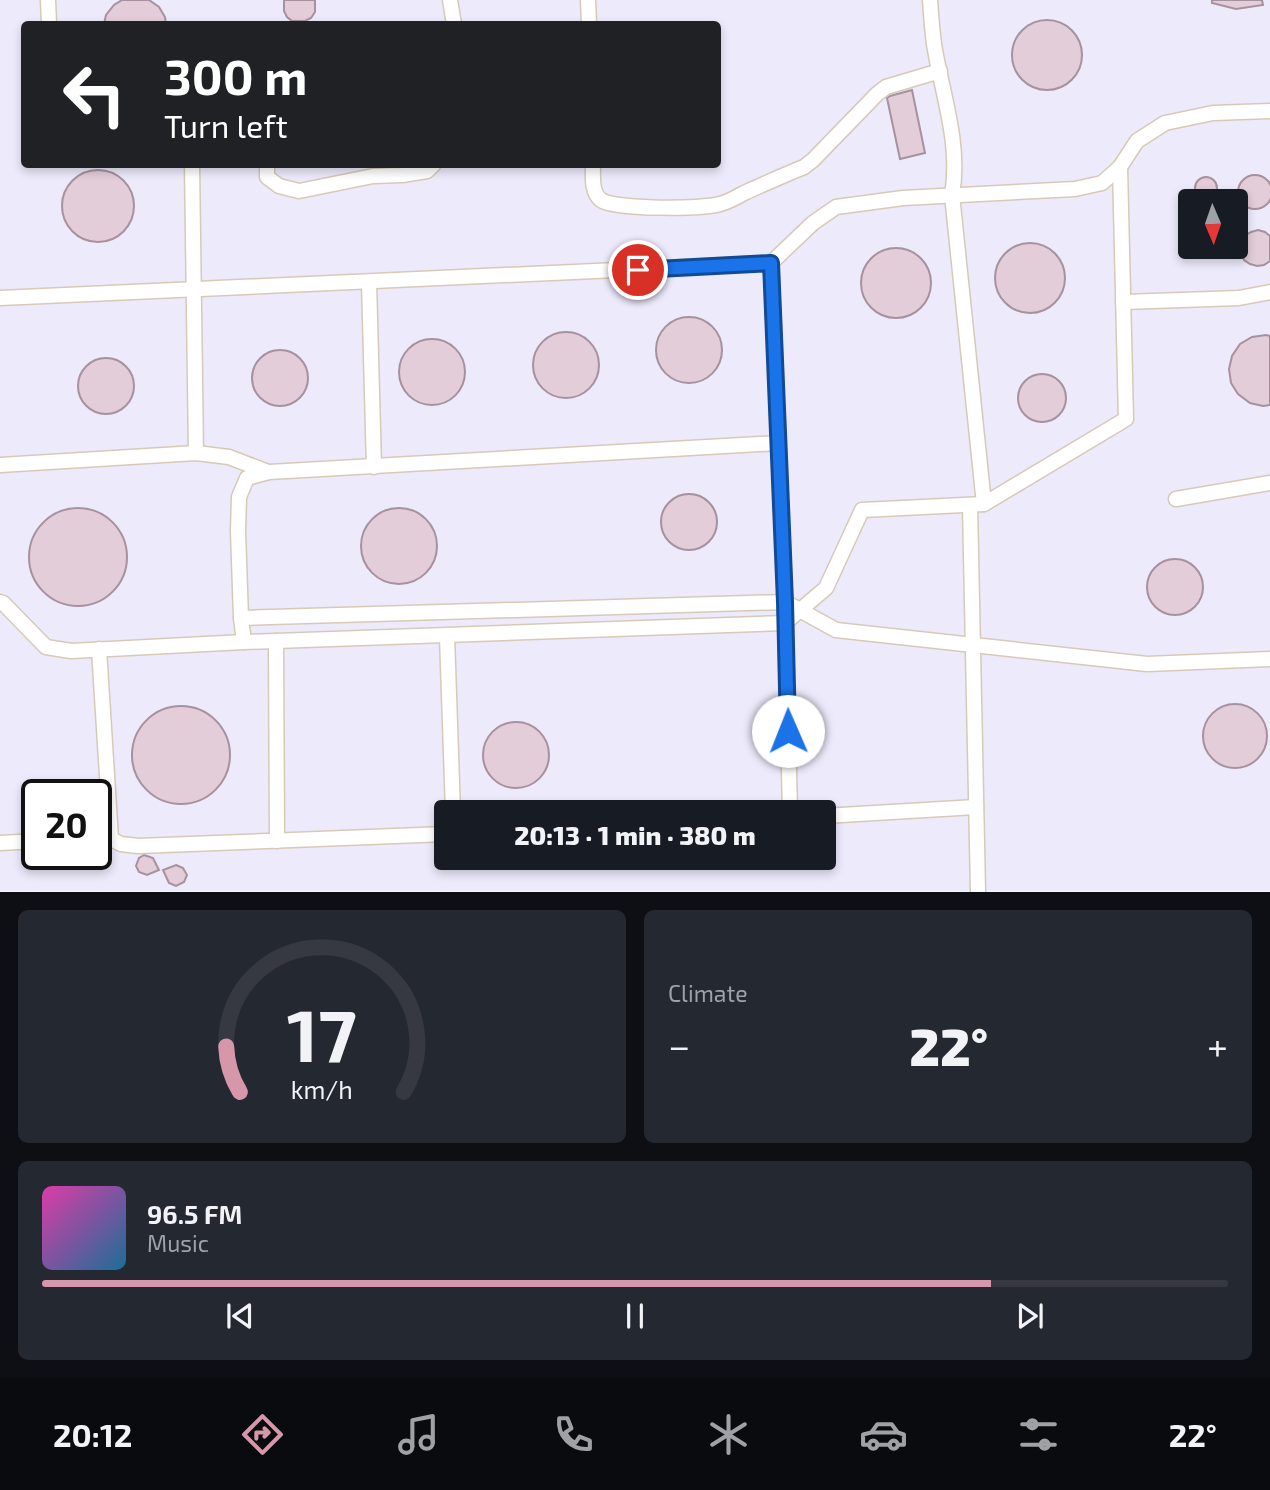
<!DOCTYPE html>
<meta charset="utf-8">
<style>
:root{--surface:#171b24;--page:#242831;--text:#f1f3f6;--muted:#9ea1a6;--line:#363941;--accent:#d697aa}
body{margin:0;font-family:"Exo 2",sans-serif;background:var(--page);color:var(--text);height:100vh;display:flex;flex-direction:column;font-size:26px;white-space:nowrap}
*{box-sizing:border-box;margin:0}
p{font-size:23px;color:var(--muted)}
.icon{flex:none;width:38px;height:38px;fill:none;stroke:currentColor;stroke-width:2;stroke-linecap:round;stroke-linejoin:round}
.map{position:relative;height:892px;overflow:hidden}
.drawer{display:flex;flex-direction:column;gap:18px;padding:18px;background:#0d0f14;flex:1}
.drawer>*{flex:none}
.banner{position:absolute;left:21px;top:21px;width:700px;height:147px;border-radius:7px;box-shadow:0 4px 10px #0003;background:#202124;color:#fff;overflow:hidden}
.needle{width:46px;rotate:178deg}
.buttons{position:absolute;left:1178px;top:189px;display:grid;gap:14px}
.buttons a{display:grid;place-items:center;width:70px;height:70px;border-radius:7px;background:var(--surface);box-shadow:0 4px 10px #0003;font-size:35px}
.speed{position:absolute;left:21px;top:779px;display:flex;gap:14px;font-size:35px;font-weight:700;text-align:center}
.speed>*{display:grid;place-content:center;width:91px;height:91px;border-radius:50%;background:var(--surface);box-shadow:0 4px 10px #0003;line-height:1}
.speed .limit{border:4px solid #111;border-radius:10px;background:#fff;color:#111}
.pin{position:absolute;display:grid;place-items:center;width:60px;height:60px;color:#fff;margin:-30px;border:4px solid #fff;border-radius:50%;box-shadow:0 2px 7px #0007}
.me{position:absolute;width:77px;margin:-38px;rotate:359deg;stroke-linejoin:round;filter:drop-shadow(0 0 5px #0008)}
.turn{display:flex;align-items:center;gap:24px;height:147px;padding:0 28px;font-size:32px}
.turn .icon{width:91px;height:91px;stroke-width:2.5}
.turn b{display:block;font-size:49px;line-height:60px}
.big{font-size:52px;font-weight:800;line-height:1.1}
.drawer .card{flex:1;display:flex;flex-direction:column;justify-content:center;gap:10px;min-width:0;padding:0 24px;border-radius:10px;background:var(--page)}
.drawer .dial{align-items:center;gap:0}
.dial svg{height:182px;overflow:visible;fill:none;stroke:var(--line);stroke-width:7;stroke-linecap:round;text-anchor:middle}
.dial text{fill:var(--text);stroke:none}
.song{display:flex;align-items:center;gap:21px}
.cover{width:84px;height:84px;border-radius:10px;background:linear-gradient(135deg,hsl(320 70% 55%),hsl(200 70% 35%))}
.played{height:7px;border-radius:4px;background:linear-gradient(90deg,var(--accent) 80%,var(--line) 80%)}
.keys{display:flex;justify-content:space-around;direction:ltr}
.heat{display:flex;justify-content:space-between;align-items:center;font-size:38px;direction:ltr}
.drawer .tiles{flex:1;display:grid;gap:18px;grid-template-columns:1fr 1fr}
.card:last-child{grid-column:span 2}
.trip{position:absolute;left:434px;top:800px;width:402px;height:70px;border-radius:7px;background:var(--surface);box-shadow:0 4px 10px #0003;font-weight:800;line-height:70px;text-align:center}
.tabs{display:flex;height:112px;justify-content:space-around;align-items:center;background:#090b0e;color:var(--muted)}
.tabs .icon{width:49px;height:49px}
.tabs .on{color:var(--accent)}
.tabs b{font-size:32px;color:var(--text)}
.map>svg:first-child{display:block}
.industrial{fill:#edeafc;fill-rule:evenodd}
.building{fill:#e2cdd9;stroke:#a6929e;stroke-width:2}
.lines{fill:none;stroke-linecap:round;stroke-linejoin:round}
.minor-casing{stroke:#d6cab7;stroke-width:17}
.minor{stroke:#fff;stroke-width:14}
.route-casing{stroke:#114b97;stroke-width:18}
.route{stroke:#1a73e8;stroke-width:12}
</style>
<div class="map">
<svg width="1270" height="892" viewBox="0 0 1270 892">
<rect width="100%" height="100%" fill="#fdf6ea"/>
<path class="industrial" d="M 0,0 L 1270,0 L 1270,891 L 0,891 ZM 24,24 L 718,24 L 718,164 L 24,164 ZM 1190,201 L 1236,201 L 1236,247 L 1190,247 ZM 37,794 L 96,794 L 96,854 L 37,854 ZM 446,812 L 824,812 L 824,858 L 446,858 Z"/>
<g class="building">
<polygon points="122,0 149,0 159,7 165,17 166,24 104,24 106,15 114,5"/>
<polygon points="284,0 315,0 315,12 311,18 305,21 292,21 287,17 284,11"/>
<polygon points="1212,0 1262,0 1263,5 1236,9 1212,3"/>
<circle cx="1047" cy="55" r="35"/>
<polygon points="912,90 925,153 900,159 887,98 890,96"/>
<circle cx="98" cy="206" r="36"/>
<circle cx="1255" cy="192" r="17"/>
<circle cx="1206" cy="188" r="11"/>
<polygon points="1258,230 1265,232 1270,236 1270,261 1264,265 1257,266 1250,264 1244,260 1241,254 1240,247 1241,241 1246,235 1251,232"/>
<circle cx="1030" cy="278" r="35"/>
<circle cx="896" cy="283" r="35"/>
<circle cx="689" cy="350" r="33"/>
<circle cx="566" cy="365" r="33"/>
<polygon points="1266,335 1270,336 1270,405 1263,406 1250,403 1238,394 1231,383 1229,369 1232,356 1240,344 1252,337"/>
<circle cx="432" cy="372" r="33"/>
<circle cx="280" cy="378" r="28"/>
<circle cx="106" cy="386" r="28"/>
<circle cx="1042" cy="398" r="24"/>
<circle cx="689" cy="522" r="28"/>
<circle cx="78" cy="557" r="49"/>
<circle cx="399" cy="546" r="38"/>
<circle cx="1175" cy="587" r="28"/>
<circle cx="1235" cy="736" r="32"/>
<circle cx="181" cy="755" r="49"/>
<circle cx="516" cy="755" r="33"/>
<polygon points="144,855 153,858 159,870 147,875 139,872 136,866 139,858"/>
<polygon points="176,865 183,868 187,875 184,882 176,886 169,883 163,870"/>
</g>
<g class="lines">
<g class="minor-casing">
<g id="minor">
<polyline points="48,0 49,24"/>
<polyline points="450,0 454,24"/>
<polyline points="588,0 589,24"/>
<path d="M 930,0 C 931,14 932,29 934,44 C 942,94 961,144 952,195 L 984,504"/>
<polyline points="192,164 196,453"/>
<polyline points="267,164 267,177 279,186 299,191 373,176 402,175 427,171 434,164"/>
<path d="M 593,164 C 593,176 591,192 601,200 C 615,210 703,209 720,204 C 728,202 737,197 744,193 C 764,184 784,175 804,167 L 813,160 L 877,94 L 886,87 L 940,71"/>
<polyline points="771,263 785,602 790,812"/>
<polyline points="369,282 374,467"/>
<polyline points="0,298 771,263 813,223 836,207 903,198 1075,189 1102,183 1120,167 1137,141 1165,123 1213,113 1270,111"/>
<polyline points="1123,302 1239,298 1270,292"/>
<polyline points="0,465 196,453 229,457 268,472"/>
<polyline points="1176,499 1270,483"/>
<polyline points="970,505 978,892"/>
<polyline points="0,602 3,603 46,647 71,651 244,642 785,623 826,588 862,510 984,504 1126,419 1120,167"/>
<polyline points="241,618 785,602 836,630 1147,664 1270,659"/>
<polyline points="447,636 453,812"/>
<polyline points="276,641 277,841"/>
<polyline points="244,642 241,618 238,531 239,497 247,478 269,472 778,443"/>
<polyline points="99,649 111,839 121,844 138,846 446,834"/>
<polyline points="824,816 976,807"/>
<polyline points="96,839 111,839"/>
<polyline points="0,843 37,841"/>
</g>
</g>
<use href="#minor" class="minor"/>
</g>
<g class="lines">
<g class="route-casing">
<polyline id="route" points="638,270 771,263 785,602 788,731"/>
</g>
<use href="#route" class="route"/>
</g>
</svg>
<div class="buttons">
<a><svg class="needle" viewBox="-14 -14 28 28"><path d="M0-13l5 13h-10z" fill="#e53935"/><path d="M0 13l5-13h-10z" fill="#9ea1a6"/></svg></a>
</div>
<div class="speed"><div class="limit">20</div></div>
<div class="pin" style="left:638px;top:270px;background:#d93025"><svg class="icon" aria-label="arrive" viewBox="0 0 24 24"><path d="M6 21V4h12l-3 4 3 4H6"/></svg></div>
<svg class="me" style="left:788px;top:731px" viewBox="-20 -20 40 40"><circle r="19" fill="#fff"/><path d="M0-13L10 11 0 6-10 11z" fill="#1a73e8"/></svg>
<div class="trip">20:13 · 1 min · 380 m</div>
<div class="banner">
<div class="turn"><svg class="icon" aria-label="left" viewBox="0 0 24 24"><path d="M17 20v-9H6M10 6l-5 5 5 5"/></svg><div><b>300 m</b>Turn left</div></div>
</div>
</div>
<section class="drawer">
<div class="tiles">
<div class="card dial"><svg viewBox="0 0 100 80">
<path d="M14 69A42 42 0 1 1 86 69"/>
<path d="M14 69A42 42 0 0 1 8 49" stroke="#d697aa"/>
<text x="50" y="56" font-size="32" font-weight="700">17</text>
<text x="50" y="72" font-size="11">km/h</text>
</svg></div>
<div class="card"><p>Climate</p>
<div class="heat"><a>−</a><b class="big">22°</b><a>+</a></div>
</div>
<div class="card">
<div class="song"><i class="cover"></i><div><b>96.5 FM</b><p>Music</p></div></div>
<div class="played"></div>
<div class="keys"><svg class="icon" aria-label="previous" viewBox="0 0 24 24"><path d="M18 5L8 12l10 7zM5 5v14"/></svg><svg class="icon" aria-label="pause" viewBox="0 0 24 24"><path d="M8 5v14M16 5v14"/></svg><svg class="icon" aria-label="next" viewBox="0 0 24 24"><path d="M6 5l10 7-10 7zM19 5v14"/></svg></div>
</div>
</div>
</section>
<nav class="tabs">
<b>20:12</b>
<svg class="icon on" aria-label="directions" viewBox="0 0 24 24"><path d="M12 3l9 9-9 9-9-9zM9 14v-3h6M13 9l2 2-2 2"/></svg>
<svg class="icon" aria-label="music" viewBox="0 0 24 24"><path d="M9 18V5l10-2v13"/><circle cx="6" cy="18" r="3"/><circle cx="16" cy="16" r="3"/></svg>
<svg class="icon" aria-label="phone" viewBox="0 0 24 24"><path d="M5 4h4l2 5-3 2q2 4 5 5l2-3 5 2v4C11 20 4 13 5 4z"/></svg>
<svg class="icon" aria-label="climate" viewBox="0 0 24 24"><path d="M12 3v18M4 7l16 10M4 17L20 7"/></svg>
<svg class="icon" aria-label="car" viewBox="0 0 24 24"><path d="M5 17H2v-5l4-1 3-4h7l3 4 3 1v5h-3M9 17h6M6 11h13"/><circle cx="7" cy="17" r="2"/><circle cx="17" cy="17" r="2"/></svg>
<svg class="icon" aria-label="filters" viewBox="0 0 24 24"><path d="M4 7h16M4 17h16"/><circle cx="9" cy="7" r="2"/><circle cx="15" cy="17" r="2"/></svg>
<b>22°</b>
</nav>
